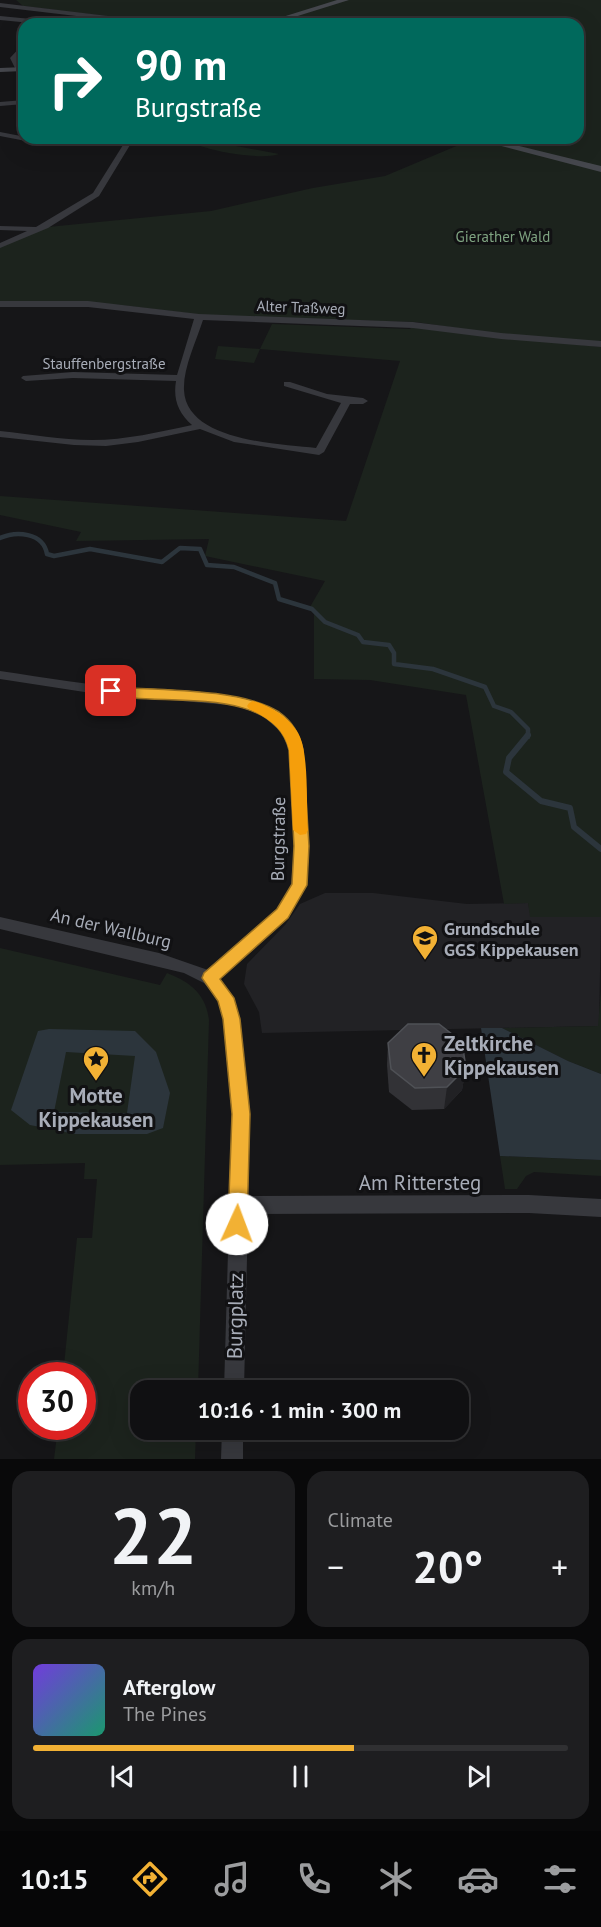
<!DOCTYPE html>
<meta charset="utf-8">
<style>
:root{--surface:#101012;--page:#1e1e20;--text:#f1f3f6;--muted:#9c9d9f;--line:#303032;--accent:#f2b134}
body{margin:0;font-family:"PT Sans",sans-serif;background:var(--page);color:var(--text);height:100vh;display:flex;flex-direction:column;font-size:22px;white-space:nowrap}
*{box-sizing:border-box;margin:0}
p{font-size:20px;color:var(--muted)}
.icon{flex:none;width:33px;height:33px;fill:none;stroke:currentColor;stroke-width:2;stroke-linecap:round;stroke-linejoin:round}
.map{position:relative;height:1459px;overflow:hidden}
.side{display:flex;flex-direction:column;gap:12px;padding:12px;background:#09090a;flex:1}
.side>*{flex:none}
.top-card{position:absolute;left:18px;top:18px;width:566px;height:126px;border-radius:18px;box-shadow:0 6px 24px #0002,0 0 0 2px var(--line);background:#00695c;color:#fff;overflow:hidden}
.speed{position:absolute;left:18px;top:1362px;display:flex;gap:12px;font-size:30px;font-weight:700;text-align:center}
.speed>*{display:grid;place-content:center;width:78px;height:78px;border-radius:50%;background:var(--surface);box-shadow:0 6px 24px #0002,0 0 0 2px var(--line);line-height:1}
.speed .limit{border:9px solid #d22;background:#fff;color:#111}
.pin{position:absolute;display:grid;place-items:center;width:51px;height:51px;color:#fff;margin:-26px;border-radius:12px;box-shadow:0 3px 9px #0006}
.me{position:absolute;width:66px;margin:-33px;rotate:2deg;stroke-linejoin:round;filter:drop-shadow(0 0 4px #0008)}
.turn{display:flex;align-items:center;gap:21px;height:126px;padding:0 18px;font-size:27px}
.turn .icon{width:78px;height:78px;stroke-width:2.5}
.turn b{display:block;font-size:42px;line-height:51px}
.big{font-size:45px;font-weight:600;line-height:1.1}
.side .card{flex:1;display:flex;flex-direction:column;justify-content:center;gap:9px;min-width:0;padding:0 21px;border-radius:18px;background:var(--page)}
.side .dial{align-items:center;gap:0}
.dial b{font-size:78px;line-height:1}
.song{display:flex;align-items:center;gap:18px}
.cover{width:72px;height:72px;border-radius:9px;background:linear-gradient(135deg,hsl(260 70% 55%),hsl(160 70% 35%))}
.played{height:6px;border-radius:3px;background:linear-gradient(90deg,var(--accent) 60%,var(--line) 60%)}
.keys{display:flex;justify-content:space-around;direction:ltr}
.heat{display:flex;justify-content:space-between;align-items:center;font-size:33px;direction:ltr}
.side .tiles{flex:1;display:grid;gap:12px;grid-template-columns:1fr 1fr}
.card:last-child{grid-column:span 2}
.trip{position:absolute;left:130px;top:1380px;width:339px;height:60px;border-radius:18px;background:var(--surface);box-shadow:0 6px 24px #0002,0 0 0 2px var(--line);font-weight:600;line-height:60px;text-align:center}
.menu{display:flex;height:96px;justify-content:space-around;align-items:center;background:#060607;color:var(--muted)}
.menu .icon{width:42px;height:42px}
.menu .current{color:var(--accent)}
.menu b{font-size:27px;color:var(--text)}
.map>svg:first-child{display:block}
.built{fill:#222225}
.green{fill:#1c231d}
.water{fill:#2c353c;fill-rule:evenodd}
.lines{fill:none;stroke-linecap:round;stroke-linejoin:round}
.stream-far1{stroke:#2c353c;stroke-width:4.5}
.stream{stroke:#2c353c;stroke-width:6}
.street{fill:#37383d;fill-rule:evenodd}
.secondary{fill:#45474d;fill-rule:evenodd}
.wall{fill:#323236}
.shaded-wall{fill:#212124}
.building{fill:#3f3f44;stroke:#4f5156;stroke-width:1.5}
.route{fill:#f2b134;stroke:#9d7322;stroke-width:1.5}
.slow{fill:#f59e0b}
.labels{text-anchor:middle;dominant-baseline:central;stroke-width:6;stroke-linejoin:round;paint-order:stroke}
.far-park-label{font-size:15px;fill:#7fa381;stroke:#111113}
.far-street-label{font-size:15px;fill:#a8adb8;stroke:#111113}
.street-label{font-size:18px;fill:#a8adb8;stroke:#111113}
.poi-label{font-size:18px;font-weight:bold;fill:#a8adb8;stroke:#111113;text-anchor:start}
.near-poi-label{font-size:21px;font-weight:bold;fill:#a8adb8;stroke:#111113;text-anchor:start}
.near-street-label{font-size:21px;fill:#a8adb8;stroke:#111113}
</style>
<div class="map">
<svg width="601" height="1459" viewBox="0 0 601 1459">
<rect width="100%" height="100%" fill="#161618"/>
<polygon class="built" points="325,893 373,893 467,904 528,903 531,917 601,917 599,1026 262,1033 259,1012 244,984 247,964 285,925 300,904"/>
<g class="green">
<polygon points="16,0 601,0 601,342 509,336 416,322 212,316 121,305 0,302 0,247 48,227 211,211 313,188 385,176 473,139 578,138 578,24 172,24 23,6"/>
<path d="M 186,139 L 199,139 L 279,154 C 261,161 199,150 186,139 Z"/>
<polygon points="272,324 410,329 412,327 601,347 601,917 530,917 528,903 504,904 466,695 370,680 314,679 314,612 310,607 325,581 205,556 209,539 76,541 81,532 0,515 0,496 346,521 400,361 260,349 254,363 215,359 218,346 260,349"/>
<path d="M 0,948 L 160,985 L 167,973 C 190,982 206,994 209,1020 L 198,1390 L 141,1390 L 141,1430 L 196,1430 L 195,1459 L 54,1459 L 58,1427 L 82,1426 L 82,1376 L 63,1375 L 77,1238 L 92,1238 L 97,1179 L 84,1179 L 85,1163 L 0,1165 Z"/>
<polygon points="601,990 601,1074 568,1061 502,1028 598,1026"/>
<polygon points="500,1156 601,1160 601,1176 534,1172 526,1176 517,1189 505,1189"/>
</g>
<g class="water">
<polygon points="481,1028 502,1028 568,1061 601,1074 601,1160 500,1156"/>
<path d="M 49,1029 L 135,1031 L 156,1052 L 170,1093 L 163,1128 L 147,1134 L 75,1134 L 30,1125 L 11,1110 L 38,1031 ZM 66,1052 L 135,1056 L 127,1113 L 54,1112 Z"/>
</g>
<g class="lines">
<path class="stream-far1" d="M 0,538 C 16,531 43,532 47,554 L 54,556 L 90,549 L 162,562 L 180,548 L 200,549 L 207,565 L 234,567 L 275,583 L 279,599 L 312,609 L 325,622 L 358,635 L 363,642 L 389,645 L 394,653 L 394,664 L 433,669 L 485,687 L 494,706 L 511,712 L 528,729 L 528,737"/>
<polyline class="stream" points="528,735 509,758 506,772 541,801 570,808 574,827 601,849"/>
<g class="street">
<polygon points="0,3 158,22 161,24 144,24 0,7"/>
<polygon points="0,16 31,19 34,21 31,23 0,20"/>
<polygon points="24,43 24,49 16,58 21,69 16,70 10,58"/>
<polygon points="24,100 24,104 0,106 0,102"/>
<polygon points="0,132 52,142 201,138 198,140 130,145 99,196 48,228 0,248 0,243 27,231 0,230 0,226 36,227 93,193 123,145 52,146 0,136"/>
<polygon points="270,138 292,138 282,143"/>
<path d="M 0,301 L 88,301 L 199,314 L 413,322 L 501,333 L 601,341 L 601,347 L 501,339 L 413,328 L 203,320 C 196,342 183,368 184,390 C 186,441 278,444 316,448 L 341,403 L 284,386 L 284,382 L 290,382 L 327,394 L 363,398 L 368,401 L 363,404 L 350,404 L 324,452 L 319,455 L 234,442 L 200,429 L 138,442 L 106,446 L 74,445 L 0,437 L 0,431 C 31,434 61,440 92,440 C 126,440 159,432 192,425 C 178,413 173,399 176,381 L 73,378 L 26,381 L 21,378 L 23,376 L 73,372 L 177,375 L 194,319 L 88,307 L 0,307 Z"/>
<path d="M 0,671 C 46,678 91,685 137,689 C 175,692 231,691 265,706 C 285,715 296,730 303,750 L 308,846 L 307,885 L 289,917 L 220,979 L 234,998 L 239,1019 L 250,1114 L 248,1196 L 529,1195 L 601,1199 L 601,1217 L 529,1213 L 248,1214 L 244,1390 L 224,1390 L 232,1114 L 223,1019 L 218,1000 L 204,983 L 184,973 L 0,929 L 0,917 L 159,953 L 208,970 L 277,909 L 291,885 L 294,846 L 289,750 L 282,733 L 263,716 L 239,706 L 91,693 L 0,679 Z"/>
<polygon points="222,1430 243,1430 243,1459 221,1459"/>
</g>
<g class="secondary">
<polygon points="337,0 349,0 272,24 260,24"/>
<polygon points="24,67 24,71 0,72 0,68"/>
<polygon points="471,138 487,138 601,166 601,172"/>
</g>
</g>
<polygon class="wall" points="388,1043 466,1068 462,1090 444,1109 412,1110 389,1092 387,1065"/>
<polygon class="shaded-wall" points="466,1068 462,1090 444,1109 447,1087"/>
<polygon class="building" points="408,1024 439,1024 462,1042 466,1068 447,1087 415,1088 391,1069 388,1043"/>
<path class="route" d="M 111,687 C 156,690 242,688 279,712 C 292,721 300,735 303,750 L 309,846 L 307,885 L 288,918 L 220,979 L 234,998 L 240,1019 L 250,1114 L 247,1224 L 244,1231 L 237,1233 L 231,1231 L 228,1224 L 232,1114 L 223,1019 L 218,1001 L 202,978 L 204,973 L 277,909 L 292,884 L 294,846 L 289,750 C 273,683 157,708 106,694 L 104,691 Z"/>
<path class="slow" d="M 253,701 C 271,706 293,720 300,737 C 309,758 306,806 308,830 L 306,834 L 300,835 L 293,830 L 289,750 C 284,728 268,718 249,709 L 247,706 L 249,703 Z"/>
<defs>
<g id="school-pin" transform="scale(1.35)"><path d="M0 17L-7.5 6A9.5 9.5 0 1 1 7.5 6Z" fill="#f2b134" stroke="#111113"/><path d="M0-5L7-2L0 1L-7-2ZM-4 1L0 2.5L4 1V4Q0 6-4 4Z" fill="#111"/></g>
<g id="church-pin" transform="scale(1.35)"><path d="M0 17L-7.5 6A9.5 9.5 0 1 1 7.5 6Z" fill="#f2b134" stroke="#111113"/><path d="M-1.2-6h2.4v3.5h3.3v2.4h-3.3V6h-2.4V-.1h-3.3v-2.4h3.3Z" fill="#111"/></g>
<g id="sight-pin" transform="scale(1.35)"><path d="M0 17L-7.5 6A9.5 9.5 0 1 1 7.5 6Z" fill="#f2b134" stroke="#111113"/><path d="M0-6L1.8-2.2L6-1.7L2.9 1.2L3.7 5.4L0 3.3L-3.7 5.4L-2.9 1.2L-6-1.7L-1.8-2.2Z" fill="#111"/></g>
</defs>
<g fill-rule="evenodd">
<use href="#school-pin" x="425" y="938"/>
<use href="#church-pin" x="424" y="1055"/>
<use href="#sight-pin" x="96" y="1059"/>
</g>
<g class="labels">
<g class="far-park-label">
<text x="503" y="236">Gierather Wald</text>
</g>
<g class="far-street-label">
<text transform="translate(301 307) rotate(2)">Alter Traßweg</text>
<text x="104" y="363">Stauffenbergstraße</text>
</g>
<g class="street-label">
<text transform="translate(278 839) rotate(-89)">Burgstraße</text>
<text transform="translate(111 928) rotate(13)">An der Wallburg</text>
</g>
<g class="poi-label">
<text x="444" y="928">Grundschule<tspan x="444" dy="21">GGS Kippekausen</tspan></text>
</g>
<g class="near-poi-label">
<text x="444" y="1043">Zeltkirche<tspan x="444" dy="24">Kippekausen</tspan></text>
<text x="96" y="1095" text-anchor="middle">Motte<tspan x="96" dy="24">Kippekausen</tspan></text>
</g>
<g class="near-street-label">
<text x="420" y="1182">Am Rittersteg</text>
<text transform="translate(235 1316) rotate(-89)">Burgplatz</text>
</g>
</g>
</svg>
<div class="speed"><div class="limit">30</div></div>
<div class="pin" style="left:111px;top:691px;background:#d93025"><svg class="icon" aria-label="arrive" viewBox="0 0 24 24"><path d="M6 21V4h12l-3 4 3 4H6"/></svg></div>
<svg class="me" style="left:237px;top:1224px" viewBox="-20 -20 40 40"><circle r="19" fill="#fff"/><path d="M0-13L10 11 0 6-10 11z" fill="#f2b134"/></svg>
<div class="trip">10:16 · 1 min · 300 m</div>
<div class="top-card">
<div class="turn"><svg class="icon" aria-label="right" viewBox="0 0 24 24"><path d="M7 20v-9h11M14 6l5 5-5 5"/></svg><div><b>90 m</b>Burgstraße</div></div>
</div>
</div>
<section class="side">
<div class="tiles">
<div class="card dial"><b>22</b><p>km/h</p></div>
<div class="card"><p>Climate</p>
<div class="heat"><a>−</a><b class="big">20°</b><a>+</a></div>
</div>
<div class="card">
<div class="song"><i class="cover"></i><div><b>Afterglow</b><p>The Pines</p></div></div>
<div class="played"></div>
<div class="keys"><svg class="icon" aria-label="previous" viewBox="0 0 24 24"><path d="M18 5L8 12l10 7zM5 5v14"/></svg><svg class="icon" aria-label="pause" viewBox="0 0 24 24"><path d="M8 5v14M16 5v14"/></svg><svg class="icon" aria-label="next" viewBox="0 0 24 24"><path d="M6 5l10 7-10 7zM19 5v14"/></svg></div>
</div>
</div>
</section>
<nav class="menu">
<b>10:15</b>
<svg class="icon current" aria-label="directions" viewBox="0 0 24 24"><path d="M12 3l9 9-9 9-9-9zM9 14v-3h6M13 9l2 2-2 2"/></svg>
<svg class="icon" aria-label="music" viewBox="0 0 24 24"><path d="M9 18V5l10-2v13"/><circle cx="6" cy="18" r="3"/><circle cx="16" cy="16" r="3"/></svg>
<svg class="icon" aria-label="phone" viewBox="0 0 24 24"><path d="M5 4h4l2 5-3 2q2 4 5 5l2-3 5 2v4C11 20 4 13 5 4z"/></svg>
<svg class="icon" aria-label="climate" viewBox="0 0 24 24"><path d="M12 3v18M4 7l16 10M4 17L20 7"/></svg>
<svg class="icon" aria-label="car" viewBox="0 0 24 24"><path d="M5 17H2v-5l4-1 3-4h7l3 4 3 1v5h-3M9 17h6M6 11h13"/><circle cx="7" cy="17" r="2"/><circle cx="17" cy="17" r="2"/></svg>
<svg class="icon" aria-label="filters" viewBox="0 0 24 24"><path d="M4 7h16M4 17h16"/><circle cx="9" cy="7" r="2"/><circle cx="15" cy="17" r="2"/></svg>
</nav>
